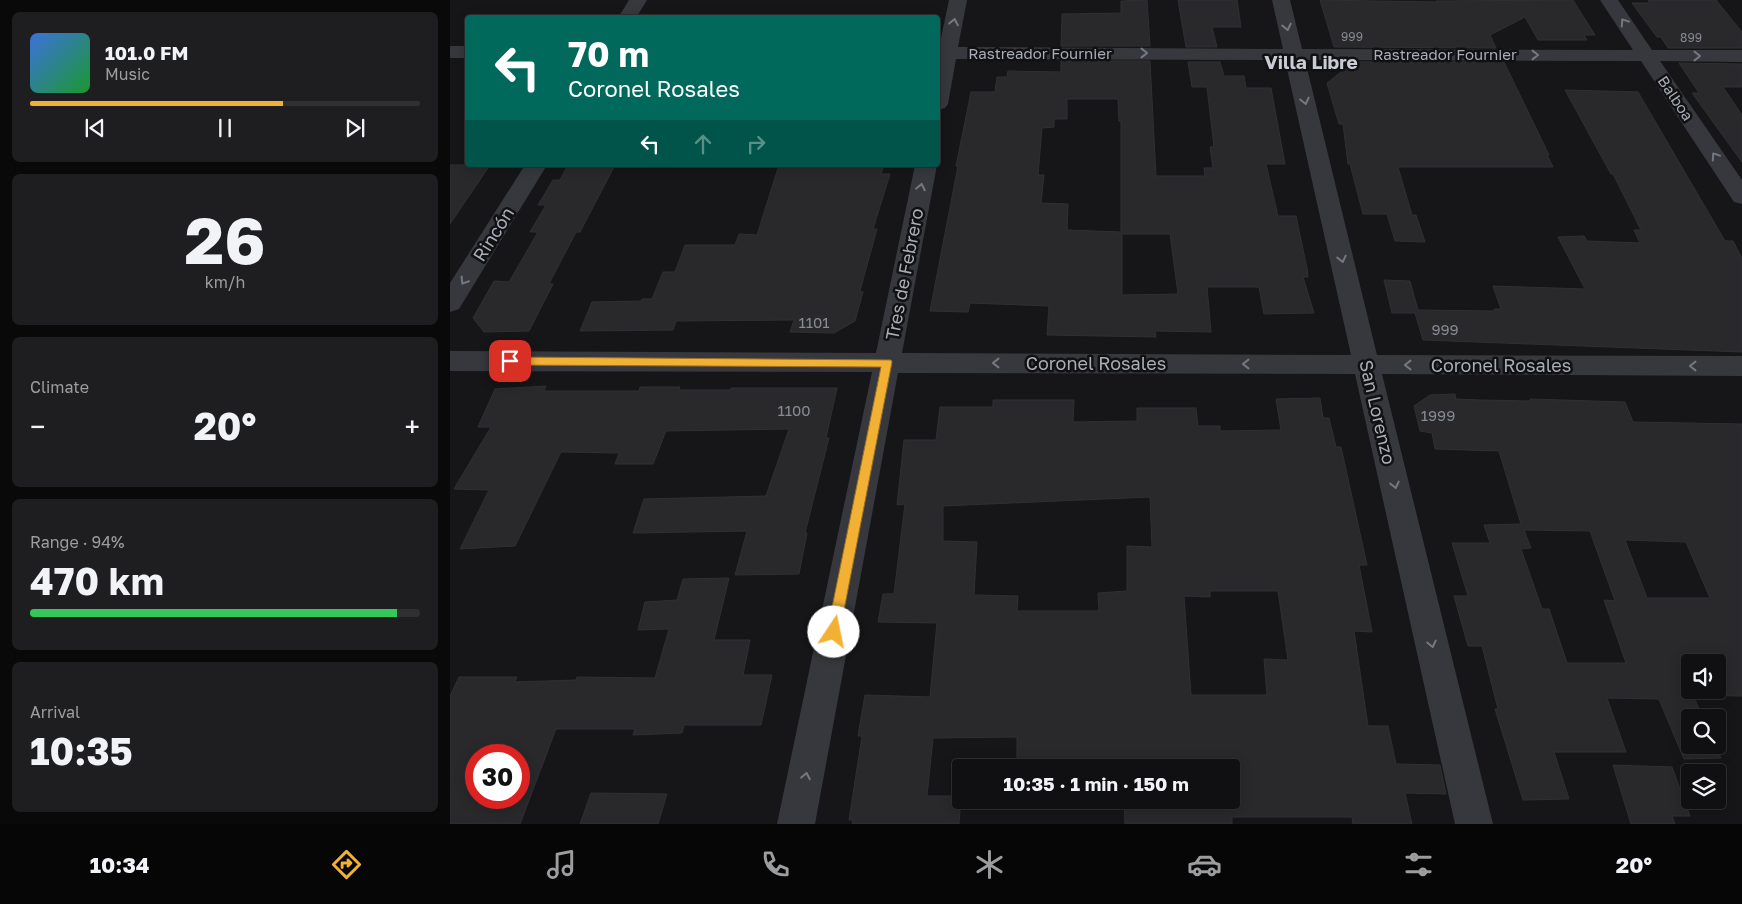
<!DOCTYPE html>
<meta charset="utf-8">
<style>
:root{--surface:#101012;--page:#1e1e20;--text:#f1f3f6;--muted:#9c9d9f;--line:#303032;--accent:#f2b134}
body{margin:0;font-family:"Golos Text",sans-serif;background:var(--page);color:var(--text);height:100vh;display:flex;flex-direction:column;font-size:19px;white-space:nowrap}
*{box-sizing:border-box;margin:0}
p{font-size:16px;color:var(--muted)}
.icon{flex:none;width:28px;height:28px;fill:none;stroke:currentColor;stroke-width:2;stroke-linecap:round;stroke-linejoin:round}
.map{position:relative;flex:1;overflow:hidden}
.panel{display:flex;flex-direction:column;gap:12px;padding:12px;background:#09090a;width:450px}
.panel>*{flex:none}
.guide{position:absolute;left:15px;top:15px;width:475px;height:152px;border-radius:5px;box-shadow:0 2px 12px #0003,0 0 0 1px var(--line);background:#00695c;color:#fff;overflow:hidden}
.tools{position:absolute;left:1231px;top:654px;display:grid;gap:10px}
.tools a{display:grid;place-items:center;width:45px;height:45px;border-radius:5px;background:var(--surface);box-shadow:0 2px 12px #0003,0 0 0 1px var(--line);font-size:25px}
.speed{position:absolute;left:15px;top:744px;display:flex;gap:10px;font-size:25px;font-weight:700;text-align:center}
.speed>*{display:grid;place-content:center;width:65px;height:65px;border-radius:50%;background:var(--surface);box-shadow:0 2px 12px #0003,0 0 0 1px var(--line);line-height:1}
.speed .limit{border:8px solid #d22;background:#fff;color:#111}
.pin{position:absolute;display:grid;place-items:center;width:42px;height:42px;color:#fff;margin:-21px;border-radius:10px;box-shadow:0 2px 8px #0006}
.me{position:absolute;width:55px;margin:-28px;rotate:11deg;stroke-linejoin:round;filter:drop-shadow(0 0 4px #0008)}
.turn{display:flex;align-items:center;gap:18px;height:105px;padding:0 20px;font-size:22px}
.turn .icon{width:65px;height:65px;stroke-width:2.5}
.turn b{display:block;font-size:35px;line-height:42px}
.lanes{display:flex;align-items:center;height:48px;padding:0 20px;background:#0003;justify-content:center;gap:25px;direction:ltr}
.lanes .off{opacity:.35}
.big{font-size:38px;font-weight:700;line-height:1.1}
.panel .tile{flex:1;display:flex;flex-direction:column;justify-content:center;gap:8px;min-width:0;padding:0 18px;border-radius:8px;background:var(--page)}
.panel .dial{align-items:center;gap:0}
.dial b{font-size:65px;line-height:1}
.song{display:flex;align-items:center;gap:15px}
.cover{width:60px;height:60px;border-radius:8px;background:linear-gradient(135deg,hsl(220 70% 55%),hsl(130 70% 35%))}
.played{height:5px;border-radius:2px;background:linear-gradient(90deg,var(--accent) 65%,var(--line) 65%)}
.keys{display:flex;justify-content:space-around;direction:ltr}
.heat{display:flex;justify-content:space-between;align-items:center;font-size:28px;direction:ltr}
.charge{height:8px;border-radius:4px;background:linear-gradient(90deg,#34c759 94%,var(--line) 0)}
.trip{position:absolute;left:502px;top:759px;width:288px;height:50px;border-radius:5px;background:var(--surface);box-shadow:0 2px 12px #0003,0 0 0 1px var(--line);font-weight:700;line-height:50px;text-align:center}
.menu{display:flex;height:80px;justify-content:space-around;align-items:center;background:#060607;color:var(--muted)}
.menu .icon{width:35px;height:35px}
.menu .on{color:var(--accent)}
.menu b{font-size:22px;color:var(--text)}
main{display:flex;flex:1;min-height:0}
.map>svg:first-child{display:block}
.building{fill:#29292c;stroke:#303034;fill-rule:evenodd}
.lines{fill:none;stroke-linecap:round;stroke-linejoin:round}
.street{fill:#37383d;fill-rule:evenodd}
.oneway{stroke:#757881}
.route{fill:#f2b134;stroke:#9d7322}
.labels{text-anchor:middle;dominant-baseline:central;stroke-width:5;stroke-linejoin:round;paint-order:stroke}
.far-number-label{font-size:12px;fill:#888b94}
.far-street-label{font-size:15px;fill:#a8adb8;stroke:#111113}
.number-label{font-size:15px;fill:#888b94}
.street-label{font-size:18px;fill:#a8adb8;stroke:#111113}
.far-district-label{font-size:19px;font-weight:bold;fill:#c9ccd4;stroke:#111113}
</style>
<main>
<section class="panel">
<div class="tile">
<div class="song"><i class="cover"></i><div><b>101.0 FM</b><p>Music</p></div></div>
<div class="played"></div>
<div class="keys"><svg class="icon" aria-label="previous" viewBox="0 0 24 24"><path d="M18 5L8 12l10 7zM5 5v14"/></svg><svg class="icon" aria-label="pause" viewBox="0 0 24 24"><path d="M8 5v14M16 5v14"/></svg><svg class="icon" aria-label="next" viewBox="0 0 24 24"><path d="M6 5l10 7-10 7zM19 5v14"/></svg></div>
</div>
<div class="tile dial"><b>26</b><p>km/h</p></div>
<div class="tile"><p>Climate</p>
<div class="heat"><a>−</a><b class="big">20°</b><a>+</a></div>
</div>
<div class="tile"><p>Range · 94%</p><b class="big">470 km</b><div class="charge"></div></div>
<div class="tile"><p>Arrival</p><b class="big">10:35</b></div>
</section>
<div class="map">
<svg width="1292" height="824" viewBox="0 0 1292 824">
<rect width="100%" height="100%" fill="#161618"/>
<g class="building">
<polygon points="697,0 700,46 611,46 612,14 671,13 671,1"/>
<polygon points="728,0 787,0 791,27 762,27 767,47 736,47"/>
<polygon points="870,0 987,2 986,1 1123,0 1145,35 1134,35 1137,40 1088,40 1075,17 1040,35 1046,48 884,47"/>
<polygon points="1198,0 1266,0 1292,32 1292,48 1218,48 1211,37 1207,37 1182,3 1200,3"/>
<path d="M 611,61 L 700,61 L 706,176 L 755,176 L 754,168 L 763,168 L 760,147 L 764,147 L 757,87 L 742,87 L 738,62 L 770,62 L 774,76 L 794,76 L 796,88 L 821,88 L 835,164 L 816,164 L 828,216 L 846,216 L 857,268 L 858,277 L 853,277 L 864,313 L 814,314 L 809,287 L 757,287 L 761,332 L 705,331 L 706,337 L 597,335 L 599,306 L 520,303 L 518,312 L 480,311 L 508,166 L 506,166 L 521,92 L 545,92 L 547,77 L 557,77 L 558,71 L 611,72 ZM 617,99 L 668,99 L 669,121 L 671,121 L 671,232 L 617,230 L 618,204 L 591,203 L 594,175 L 588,175 L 592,128 L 604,127 L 604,119 L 617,119 ZM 672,234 L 720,234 L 728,294 L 672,295 Z"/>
<polygon points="888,62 1054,62 1099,155 1097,155 1103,167 948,167 962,215 966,215 975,242 945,241 937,214 913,214 900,164 898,164 893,124 889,124 877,83 891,72"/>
<polygon points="1229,63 1292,64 1292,87 1273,87 1292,115 1292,162 1242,93 1249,93"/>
<polygon points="1115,90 1188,92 1275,241 1283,241 1292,258 1292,352 973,340 965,313 942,313 934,280 960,281 968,310 1045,311 1044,309 1051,309 1043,286 1135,289 1108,237 1134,236 1137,241 1190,243 1184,230 1191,230 1163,174 1161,174"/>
<polygon points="0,165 40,165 0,224"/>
<polygon points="118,165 165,165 130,232 126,232 99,284 103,284 79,331 34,332 23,318 44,281 59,282 88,232 80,232 96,205 88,205 103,180 110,180"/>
<polygon points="329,165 434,165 431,174 440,174 423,229 427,229 410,291 413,292 405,321 384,333 340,332 344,320 226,321 223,330 130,331 142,302 191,301 192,299 202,299 213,272 225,272 235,245 285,245 289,234 307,235"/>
<polygon points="96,386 94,391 189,391 190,387 230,387 229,390 281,390 281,388 387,388 376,438 379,438 355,533 357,533 349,574 285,575 297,531 183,533 194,499 316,496 339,429 216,431 203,464 165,464 169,453 111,452 65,546 10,549 39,490 4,489 41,427 28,427 45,389"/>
<path d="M 1005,394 L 1006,399 L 1030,400 L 1081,401 L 1080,399 L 1175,402 L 1183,422 L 1292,424 L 1292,696 L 1243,695 L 1253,718 L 1240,718 L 1240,745 L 1265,745 L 1271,758 L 1234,759 L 1209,699 L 1157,698 L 1176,752 L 1104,752 L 1119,799 L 1073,800 L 1045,709 L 1048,709 L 1032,646 L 1018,646 L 1004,596 L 1018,596 L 1002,543 L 1040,543 L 1034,525 L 1071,524 L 1049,451 L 985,449 L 982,433 L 970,431 L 964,406 L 980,395 ZM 1074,530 L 1140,531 L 1165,601 L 1154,600 L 1176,663 L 1117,663 L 1099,609 L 1092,609 L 1071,549 L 1081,548 ZM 1175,540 L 1236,542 L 1260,598 L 1197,598 ZM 1240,662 L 1268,662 L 1268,690 L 1240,690 Z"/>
<path d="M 870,398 L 873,418 L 879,418 L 886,447 L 891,447 L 917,565 L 909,565 L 922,632 L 904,631 L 918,726 L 938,726 L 946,764 L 990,765 L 996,794 L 955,793 L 962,824 L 903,824 L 902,817 L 782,817 L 782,824 L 675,824 L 674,800 L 663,800 L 781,800 L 781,768 L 570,768 L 570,765 L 567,766 L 567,737 L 483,738 L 477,796 L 511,796 L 509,824 L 402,824 L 403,820 L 399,820 L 412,736 L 408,736 L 415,695 L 480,697 L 487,623 L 428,622 L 433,594 L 444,594 L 455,504 L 447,505 L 454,440 L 486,440 L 490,407 L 543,407 L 543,400 L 624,400 L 623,422 L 687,421 L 687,408 L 746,408 L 748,426 L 770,426 L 770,431 L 831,430 L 826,399 ZM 700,497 L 702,547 L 677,546 L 677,591 L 648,593 L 649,611 L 567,611 L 568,596 L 524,595 L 527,542 L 493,541 L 493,506 ZM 760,591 L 828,591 L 838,660 L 814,659 L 817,695 L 741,695 L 734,596 L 760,597 Z"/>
<path d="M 279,578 L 264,640 L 300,640 L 293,675 L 322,675 L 311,725 L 234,725 L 232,733 L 183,735 L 185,729 L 106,729 L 70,824 L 0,824 L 0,696 L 9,677 L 67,677 L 65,682 L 126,680 L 127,677 L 205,678 L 219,629 L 188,630 L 195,602 L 227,600 L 233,579 ZM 26,755 L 69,755 L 69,798 L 26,798 Z"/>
<polygon points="1163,765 1222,767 1240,816 1222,816 1225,824 1181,824"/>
<polygon points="141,793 217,794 208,824 130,824"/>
</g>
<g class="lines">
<g class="street">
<polygon points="179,0 197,0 186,18 168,18"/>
<polygon points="499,0 517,0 508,47 833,49 822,0 840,0 852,49 1183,50 1150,0 1168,0 1202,50 1292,50 1292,62 1210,61 1292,180 1292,204 1284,202 1191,61 855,60 927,355 1292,356 1292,376 932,374 1043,824 1005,824 905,374 448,373 365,824 327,824 422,372 0,371 0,351 426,353 465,165 487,165 452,353 901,355 835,60 506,59 498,104 495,108 488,110 488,47 489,47"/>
<rect x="0" y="46" width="18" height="12"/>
<polygon points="75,165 97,165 9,309 0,312 0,283"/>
</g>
</g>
<defs><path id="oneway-chevron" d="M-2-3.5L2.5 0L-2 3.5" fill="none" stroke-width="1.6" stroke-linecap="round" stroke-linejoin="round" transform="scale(1.25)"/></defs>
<g class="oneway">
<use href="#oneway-chevron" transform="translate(504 22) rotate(-79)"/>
<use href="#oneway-chevron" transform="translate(1174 22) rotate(-124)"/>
<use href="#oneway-chevron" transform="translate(837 27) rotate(77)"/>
<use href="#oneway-chevron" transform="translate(694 53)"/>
<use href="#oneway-chevron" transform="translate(1085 55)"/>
<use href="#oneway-chevron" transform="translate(1247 56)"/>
<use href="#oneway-chevron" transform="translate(855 101) rotate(77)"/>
<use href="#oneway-chevron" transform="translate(1265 156) rotate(-124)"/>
<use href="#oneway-chevron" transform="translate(471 187) rotate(-79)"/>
<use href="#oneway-chevron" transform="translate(892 259) rotate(77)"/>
<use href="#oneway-chevron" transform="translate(14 281) rotate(122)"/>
<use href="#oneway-chevron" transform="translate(546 363) rotate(-180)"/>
<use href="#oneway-chevron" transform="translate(796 364) rotate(-180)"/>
<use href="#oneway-chevron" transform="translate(958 365) rotate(-180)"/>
<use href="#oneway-chevron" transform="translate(1243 366) rotate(-180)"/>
<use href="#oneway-chevron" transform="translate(945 485) rotate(77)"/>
<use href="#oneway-chevron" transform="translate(982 644) rotate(77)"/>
<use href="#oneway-chevron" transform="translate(356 776) rotate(-79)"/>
</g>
<polygon class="route" points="60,357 441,360 442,362 389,636 384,638 379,636 377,632 431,367 60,365 54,361"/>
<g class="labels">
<g class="far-number-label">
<text x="902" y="36">999</text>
<text x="1241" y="37">899</text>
</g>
<g class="far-street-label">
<text x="590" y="53">Rastreador Fournier</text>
<text x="995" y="54">Rastreador Fournier</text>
<text transform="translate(1226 98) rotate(56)">Balboa</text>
</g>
<g class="number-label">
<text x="364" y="322">1101</text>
<text x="995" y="329">999</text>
<text x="344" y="410">1100</text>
<text x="988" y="415">1999</text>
</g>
<g class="street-label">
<text transform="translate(43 234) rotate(-58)">Rincón</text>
<text transform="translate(454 274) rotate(-79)">Tres de Febrero</text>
<text x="646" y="363">Coronel Rosales</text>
<text x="1051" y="365">Coronel Rosales</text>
<text transform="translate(928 412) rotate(77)">San Lorenzo</text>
</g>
<g class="far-district-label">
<text x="861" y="61">Villa Libre</text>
</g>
</g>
</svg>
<div class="tools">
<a><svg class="icon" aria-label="sound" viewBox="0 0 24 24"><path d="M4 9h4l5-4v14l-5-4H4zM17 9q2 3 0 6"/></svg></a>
<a><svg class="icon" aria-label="search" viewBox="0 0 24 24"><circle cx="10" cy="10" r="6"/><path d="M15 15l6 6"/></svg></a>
<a><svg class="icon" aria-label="layers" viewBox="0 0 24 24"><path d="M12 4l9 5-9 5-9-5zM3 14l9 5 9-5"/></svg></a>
</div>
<div class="speed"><div class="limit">30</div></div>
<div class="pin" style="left:60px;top:361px;background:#d93025"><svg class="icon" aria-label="arrive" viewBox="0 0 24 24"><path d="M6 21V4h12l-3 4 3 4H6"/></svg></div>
<svg class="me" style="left:384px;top:632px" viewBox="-20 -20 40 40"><circle r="19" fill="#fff"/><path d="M0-13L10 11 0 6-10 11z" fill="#f2b134"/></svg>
<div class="trip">10:35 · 1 min · 150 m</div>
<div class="guide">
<div class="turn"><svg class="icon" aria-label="left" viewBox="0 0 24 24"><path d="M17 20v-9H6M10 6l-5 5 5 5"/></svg><div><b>70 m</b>Coronel Rosales</div></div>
<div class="lanes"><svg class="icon" aria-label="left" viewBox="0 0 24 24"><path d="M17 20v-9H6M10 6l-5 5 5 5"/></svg><svg class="icon off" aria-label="ahead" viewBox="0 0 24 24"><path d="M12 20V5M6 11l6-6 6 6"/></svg><svg class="icon off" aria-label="right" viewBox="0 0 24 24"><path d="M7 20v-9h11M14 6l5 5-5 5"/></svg></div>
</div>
</div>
</main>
<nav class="menu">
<b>10:34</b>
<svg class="icon on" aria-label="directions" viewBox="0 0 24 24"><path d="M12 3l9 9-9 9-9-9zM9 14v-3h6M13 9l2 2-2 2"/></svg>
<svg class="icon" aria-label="music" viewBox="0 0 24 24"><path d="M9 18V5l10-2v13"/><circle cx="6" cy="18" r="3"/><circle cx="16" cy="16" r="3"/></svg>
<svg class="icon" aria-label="phone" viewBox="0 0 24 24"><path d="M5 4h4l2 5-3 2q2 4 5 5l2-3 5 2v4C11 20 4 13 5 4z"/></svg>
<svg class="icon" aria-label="climate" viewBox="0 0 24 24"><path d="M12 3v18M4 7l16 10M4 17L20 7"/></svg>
<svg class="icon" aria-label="car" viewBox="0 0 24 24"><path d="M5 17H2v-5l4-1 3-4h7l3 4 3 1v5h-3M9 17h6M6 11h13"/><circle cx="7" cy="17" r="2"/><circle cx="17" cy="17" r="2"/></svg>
<svg class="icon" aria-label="filters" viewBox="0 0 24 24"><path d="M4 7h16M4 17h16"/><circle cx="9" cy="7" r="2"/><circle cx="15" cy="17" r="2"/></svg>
<b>20°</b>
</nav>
